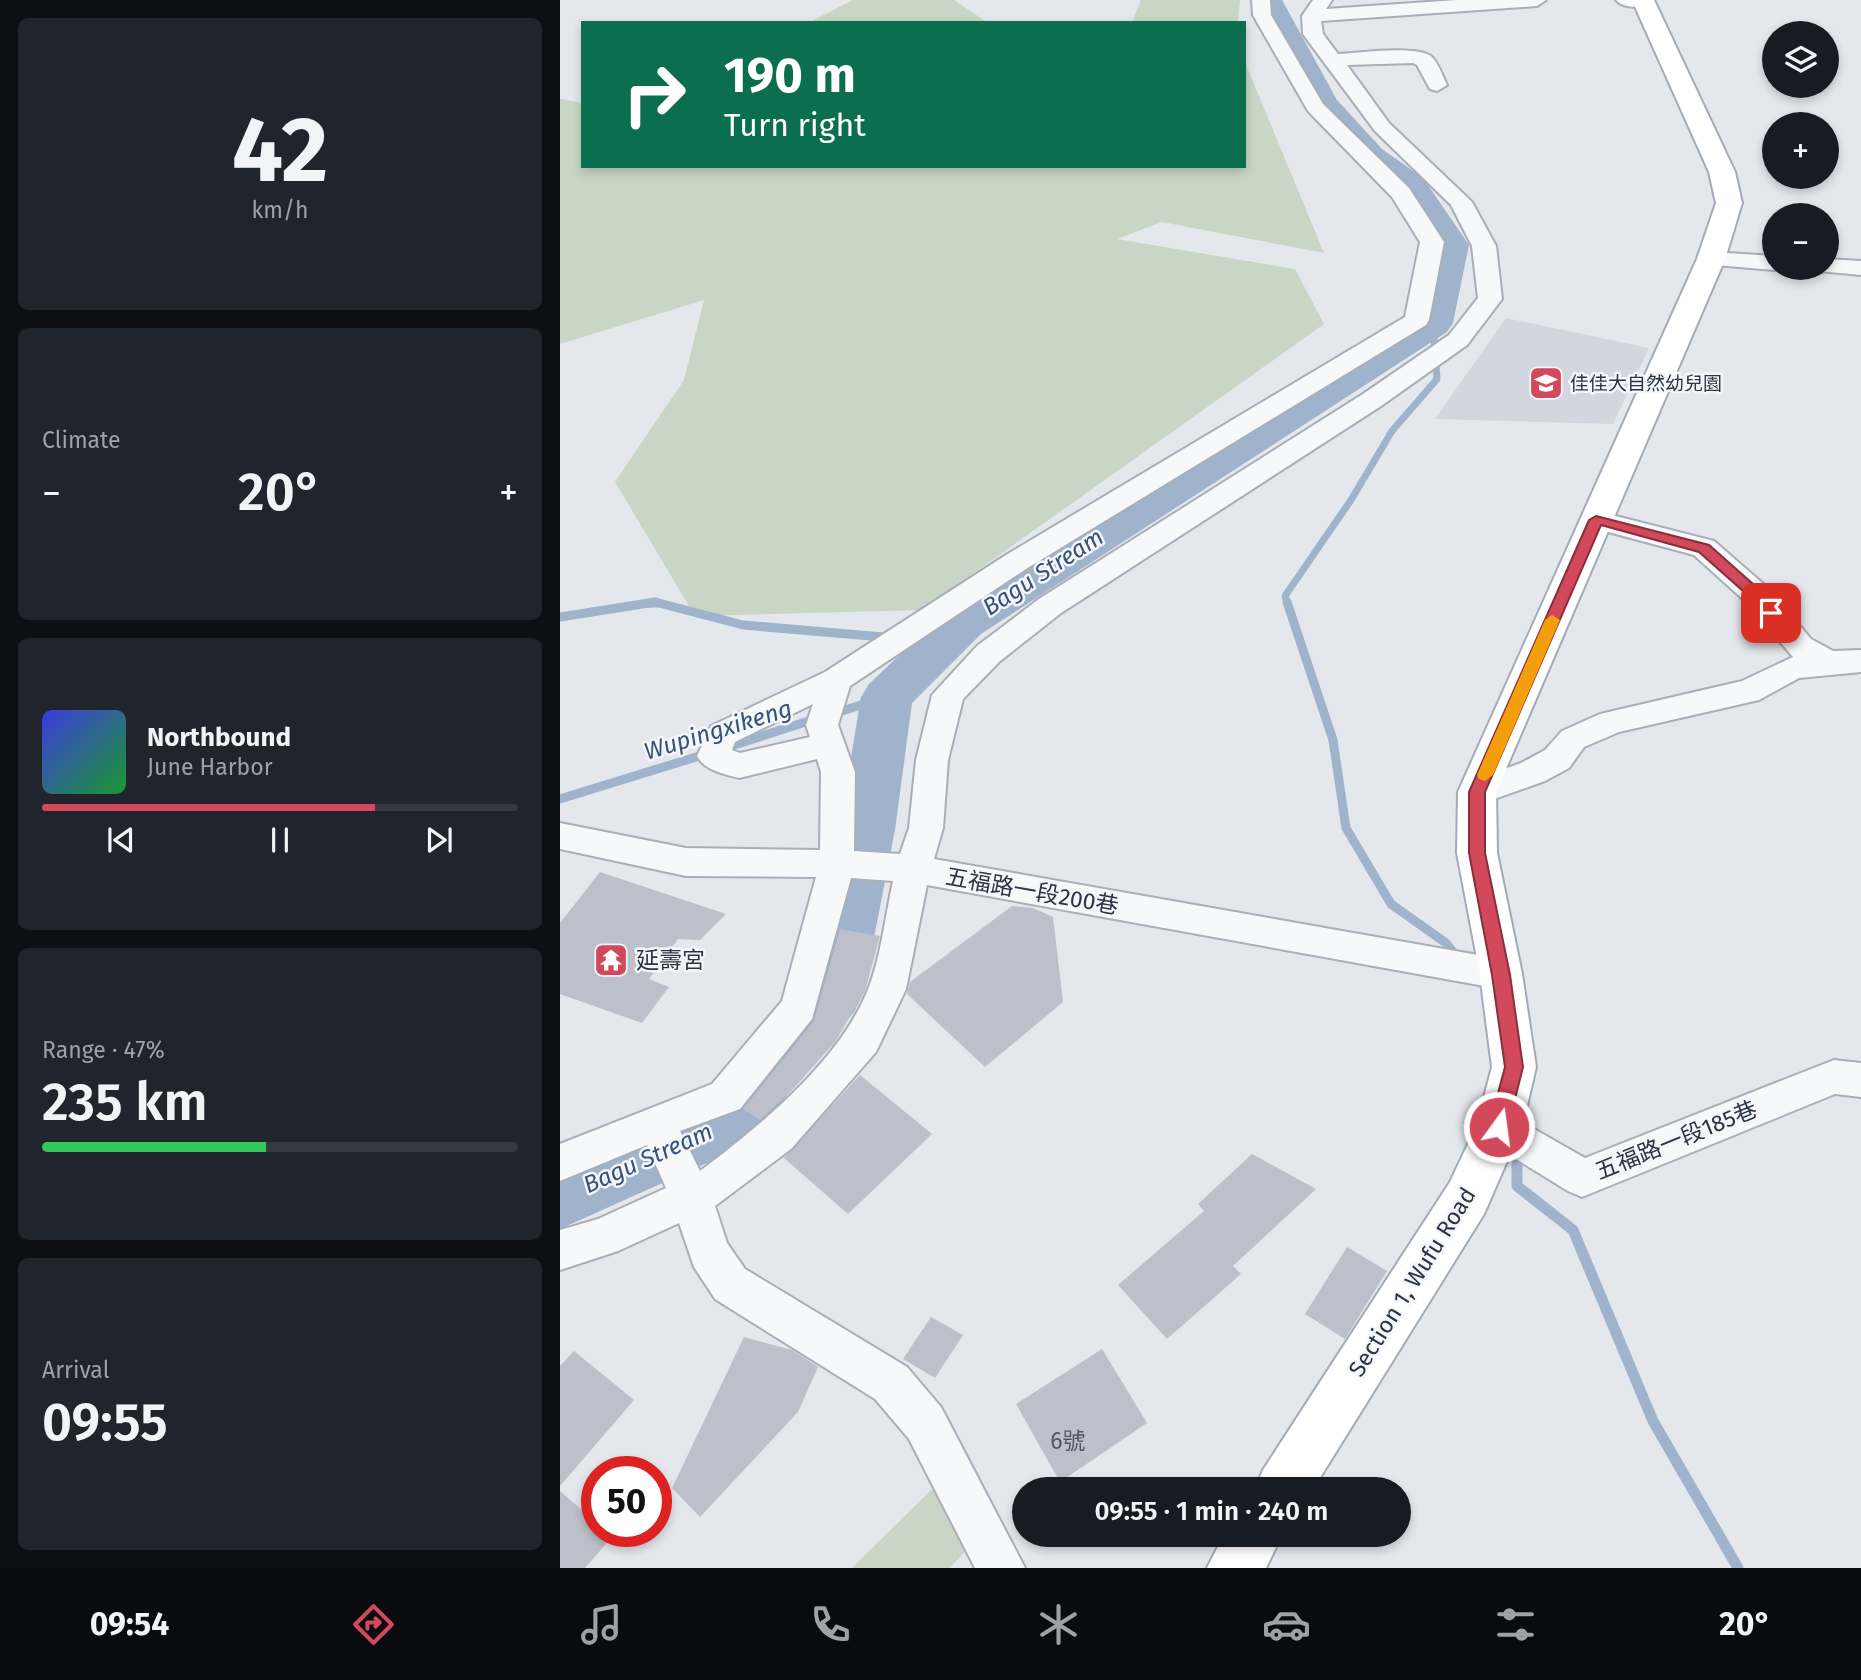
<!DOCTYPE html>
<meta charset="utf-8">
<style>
:root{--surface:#171b24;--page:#20242c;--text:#f1f3f6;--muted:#9ea1a6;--line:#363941;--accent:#d1495b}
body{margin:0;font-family:"Fira Sans","Noto Sans TC",sans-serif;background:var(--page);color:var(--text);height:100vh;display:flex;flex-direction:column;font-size:26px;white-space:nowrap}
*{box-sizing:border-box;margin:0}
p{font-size:23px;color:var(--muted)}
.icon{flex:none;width:38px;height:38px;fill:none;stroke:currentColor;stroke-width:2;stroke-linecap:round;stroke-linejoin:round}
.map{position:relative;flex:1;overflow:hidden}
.panel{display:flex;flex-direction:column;gap:18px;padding:18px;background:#0d0f14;width:560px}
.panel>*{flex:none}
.banner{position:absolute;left:21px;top:21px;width:665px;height:147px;border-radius:0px;box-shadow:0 4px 10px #0003;background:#0b6e4f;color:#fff;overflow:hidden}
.buttons{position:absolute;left:1202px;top:21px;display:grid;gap:14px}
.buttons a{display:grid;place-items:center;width:77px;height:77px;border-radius:50%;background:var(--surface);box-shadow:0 4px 10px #0003;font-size:35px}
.speed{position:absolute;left:21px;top:1456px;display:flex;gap:14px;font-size:35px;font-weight:700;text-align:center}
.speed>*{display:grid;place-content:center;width:91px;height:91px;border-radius:50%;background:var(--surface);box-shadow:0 4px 10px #0003;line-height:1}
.speed .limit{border:10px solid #d22;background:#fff;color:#111}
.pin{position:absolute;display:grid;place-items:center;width:60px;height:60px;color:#fff;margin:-30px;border-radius:14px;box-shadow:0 4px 10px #0006}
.me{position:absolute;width:77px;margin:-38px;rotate:14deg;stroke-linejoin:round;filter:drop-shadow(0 0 5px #0008)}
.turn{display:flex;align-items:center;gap:24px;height:147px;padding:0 28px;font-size:32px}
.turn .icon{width:91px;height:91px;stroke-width:2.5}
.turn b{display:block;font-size:49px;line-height:60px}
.big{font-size:52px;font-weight:600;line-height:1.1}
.panel .widget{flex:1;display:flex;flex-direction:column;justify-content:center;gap:10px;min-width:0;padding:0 24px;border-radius:10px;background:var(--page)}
.panel .dial{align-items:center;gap:0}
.dial b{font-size:91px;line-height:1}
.song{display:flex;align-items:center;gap:21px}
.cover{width:84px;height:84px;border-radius:10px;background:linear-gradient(135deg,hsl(240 70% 55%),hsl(130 70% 35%))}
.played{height:7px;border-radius:4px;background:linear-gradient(90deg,var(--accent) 70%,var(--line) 70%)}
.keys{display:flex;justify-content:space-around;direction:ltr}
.heat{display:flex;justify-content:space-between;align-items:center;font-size:38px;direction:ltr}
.charge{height:10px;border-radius:5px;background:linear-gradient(90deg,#34c759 47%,var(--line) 0)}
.trip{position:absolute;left:452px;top:1477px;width:399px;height:70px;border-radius:35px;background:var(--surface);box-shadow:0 4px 10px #0003;font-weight:600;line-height:70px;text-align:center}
.tabs{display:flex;height:112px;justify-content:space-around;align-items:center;background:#090b0e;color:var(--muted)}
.tabs .icon{width:49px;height:49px}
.tabs .selected{color:var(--accent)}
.tabs b{font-size:32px;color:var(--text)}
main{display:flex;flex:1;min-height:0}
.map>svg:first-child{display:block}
.built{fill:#d2d6de}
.green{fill:#c9d6c5}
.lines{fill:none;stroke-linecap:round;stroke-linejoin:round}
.stream-far2{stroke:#9fb4cc;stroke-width:7}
.stream-far1{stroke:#9fb4cc;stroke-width:9}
.stream{stroke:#9fb4cc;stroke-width:11}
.river{fill:#9fb4cc;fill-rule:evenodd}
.building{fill:#bbc0ca}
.minor-casing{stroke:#a9aeb7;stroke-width:4}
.major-casing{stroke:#a3abb8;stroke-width:4}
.minor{fill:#f7f8fa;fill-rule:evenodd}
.major{fill:#fff;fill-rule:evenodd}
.route{fill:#d1495b;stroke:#882f3b;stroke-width:2}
.slow{fill:#f59e0b}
.labels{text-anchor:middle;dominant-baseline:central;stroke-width:5;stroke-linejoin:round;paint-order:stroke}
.far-poi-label{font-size:19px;fill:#2b3445;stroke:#f4f6f9;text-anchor:start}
.street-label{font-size:23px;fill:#2b3445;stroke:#f4f6f9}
.poi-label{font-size:23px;fill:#2b3445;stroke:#f4f6f9;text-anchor:start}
.near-number-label{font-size:23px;fill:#4f5766}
.water-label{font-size:24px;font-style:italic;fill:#34527a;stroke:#f4f6f9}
</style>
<main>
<section class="panel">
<div class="widget dial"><b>42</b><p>km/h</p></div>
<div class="widget"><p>Climate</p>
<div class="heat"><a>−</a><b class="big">20°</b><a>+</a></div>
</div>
<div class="widget">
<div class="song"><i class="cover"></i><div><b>Northbound</b><p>June Harbor</p></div></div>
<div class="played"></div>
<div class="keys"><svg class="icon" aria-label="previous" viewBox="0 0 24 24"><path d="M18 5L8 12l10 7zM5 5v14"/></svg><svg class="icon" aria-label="pause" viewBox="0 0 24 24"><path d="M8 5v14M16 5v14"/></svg><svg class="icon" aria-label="next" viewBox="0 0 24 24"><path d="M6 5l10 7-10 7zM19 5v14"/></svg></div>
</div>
<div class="widget"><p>Range · 47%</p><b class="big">235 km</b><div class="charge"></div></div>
<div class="widget"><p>Arrival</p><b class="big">09:55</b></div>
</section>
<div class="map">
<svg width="1301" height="1568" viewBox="0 0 1301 1568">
<rect width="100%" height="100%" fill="#e4e7ec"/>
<polygon class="built" points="946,318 1089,348 1053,424 875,419"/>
<g class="green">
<polygon points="293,0 394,0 428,23 248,23"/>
<polygon points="581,0 680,0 678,23 572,23"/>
<polygon points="684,60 764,253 602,222 557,239 735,269 764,324 362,610 135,616 55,482 124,380 144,300 0,344 0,99 23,103 23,166 684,166"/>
<polygon points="371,1490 436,1517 390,1568 292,1568"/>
</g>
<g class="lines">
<g class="stream-far2">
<polyline points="84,604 102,604"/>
<polyline points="728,604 725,596 791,500 832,431 877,379 873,323"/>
</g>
<g class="stream-far1">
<polyline points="95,602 183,625 323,637"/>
<polyline points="727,602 773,740 786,828 831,904 886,943 899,959"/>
<polyline points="0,617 95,602"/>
<polyline points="356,640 384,641"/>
<polyline points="272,714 327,697"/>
<polyline points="165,748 255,719"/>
<polyline points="0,799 149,753"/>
</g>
<polyline class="stream" points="957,1150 957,1186 1013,1230 1093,1421 1178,1568"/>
<polygon class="river" points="692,0 722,0 777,100 822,149 863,178 909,245 893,323 887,332 421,634 352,703 335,830 303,994 294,1012 187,1145 0,1229 0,1166 141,1103 245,983 279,830 301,697 309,684 387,610 854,317 871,245 837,193 798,163 751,112"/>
</g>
<g class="building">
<polygon points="40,872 166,914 140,940 118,939 89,979 109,987 82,1023 0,994 0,923"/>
<polygon points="452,906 473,908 493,917 503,1002 425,1067 347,994 350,982"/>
<polygon points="280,929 320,936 305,991 275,1042 233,1089 200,1120 183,1109 254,1021"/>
<polygon points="300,1075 372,1134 288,1214 224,1158"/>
<polygon points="692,1154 756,1189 673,1266 681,1274 607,1339 558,1285 644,1211 638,1204"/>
<polygon points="787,1247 827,1271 785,1339 745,1314"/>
<polygon points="371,1317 403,1335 375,1378 343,1359"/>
<polygon points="184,1337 232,1350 258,1367 238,1412 140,1517 112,1488"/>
<polygon points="542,1349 587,1423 500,1482 456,1404"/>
<polygon points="14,1351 74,1400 0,1486 0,1366"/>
<polygon points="0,1491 37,1523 37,1531 46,1531 52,1537 25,1568 0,1568"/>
</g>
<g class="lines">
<g class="minor-casing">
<g id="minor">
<path d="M 692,0 L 710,0 L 711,15 L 763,104 L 849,188 L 884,242 L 869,320 L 866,325 L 466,569 L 290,686 L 278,725 L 295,772 L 294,851 L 340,854 L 349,828 L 356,760 L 372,695 L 417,646 L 479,599 L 803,394 L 889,335 L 918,298 L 912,246 L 891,205 L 815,131 L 743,34 L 742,16 L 753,0 L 772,0 L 766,9 L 897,0 L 986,0 L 977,6 L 761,21 L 763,34 L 778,54 C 799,53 854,45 871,56 C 878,62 883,77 887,85 L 877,91 L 870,89 L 857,65 L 853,63 L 787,65 L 829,123 L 912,202 L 936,246 L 942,299 L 907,345 L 821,406 L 501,613 L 439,662 L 403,699 L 388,760 L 383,828 L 374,859 L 941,959 L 954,963 L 959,974 L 954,985 L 941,989 L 367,885 L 346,989 L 316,1052 L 231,1149 L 155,1206 L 167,1243 L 185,1269 L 347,1367 L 381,1407 L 465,1568 L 415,1568 L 349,1439 L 315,1399 L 155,1299 L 134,1267 L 119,1223 L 58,1251 L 0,1270 L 0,1230 L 38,1219 L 106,1188 L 87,1145 L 0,1181 L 0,1144 L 152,1084 L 222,1001 L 256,877 L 126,876 L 0,849 L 0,823 L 126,848 L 260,850 L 261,772 L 257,759 L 179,778 C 164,774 144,770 137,756 L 151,726 L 265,672 L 446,555 L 845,317 L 860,242 L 832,197 L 748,111 L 693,15 ZM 253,704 L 246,725 L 250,737 L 180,753 L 172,750 L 175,742 ZM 291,878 L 333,881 C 325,917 321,958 307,992 C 278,1062 200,1126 140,1171 L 120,1131 L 180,1109 L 252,1019 Z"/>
<path d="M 1056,0 L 1092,0 C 1085,9 1063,9 1056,0 Z"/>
<polygon points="1151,252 1214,256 1214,268 1223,268 1214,270 1143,264 1139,259 1143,254"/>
<polygon points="1267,259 1301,261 1301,275 1259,271 1256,268 1267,268"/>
<polygon points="1036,511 1154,541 1208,588 1251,639 1273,651 1301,650 1301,672 1239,678 1199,700 1059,732 1024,747 1009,768 985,781 917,805 905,801 900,792 905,783 961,763 985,750 1002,731 1040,714 1182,681 1233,657 1186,602 1134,555 1026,526 1022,520 1026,514"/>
<polygon points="1274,1060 1301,1063 1301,1097 1275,1094 1022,1197 1008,1191 925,1140 919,1127 925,1114 939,1109 1025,1158"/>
</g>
</g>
<g class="major-casing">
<g id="major">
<polygon points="1072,0 1094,0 1175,172 1182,203 1165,259 936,792 937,853 962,974 976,1067 962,1127 924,1214 753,1489 695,1489 703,1470 890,1182 916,1127 932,1067 920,974 897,853 898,792 1137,259 1156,203 1149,172"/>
<polygon points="664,1535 722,1535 706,1568 647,1568"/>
</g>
</g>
<use href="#minor" class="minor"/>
<use href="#major" class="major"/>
</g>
<polygon class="route" points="1036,516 1149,545 1202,592 1218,613 1216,616 1206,616 1192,599 1139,552 1041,525 925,792 925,853 950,975 963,1067 948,1127 946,1133 939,1136 932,1133 929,1127 945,1067 932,975 909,853 909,792 1029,520"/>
<polygon class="slow" points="992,615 1000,620 933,775 925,781 919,779 917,775 985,620"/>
<defs>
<g id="school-square" transform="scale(1.75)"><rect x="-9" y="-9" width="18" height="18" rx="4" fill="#d1495b" stroke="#f4f6f9"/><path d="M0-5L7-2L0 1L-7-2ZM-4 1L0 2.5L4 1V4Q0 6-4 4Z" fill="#fff"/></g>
<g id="temple-square" transform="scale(1.75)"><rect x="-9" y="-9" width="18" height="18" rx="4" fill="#d1495b" stroke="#f4f6f9"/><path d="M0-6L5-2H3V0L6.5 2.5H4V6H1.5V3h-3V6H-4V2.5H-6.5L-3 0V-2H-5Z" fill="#fff"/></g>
</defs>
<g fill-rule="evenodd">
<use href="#school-square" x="986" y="383"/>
<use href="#temple-square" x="51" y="960"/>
</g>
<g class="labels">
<g class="far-poi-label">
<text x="1010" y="383">佳佳大自然幼兒園</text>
</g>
<g class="street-label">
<text transform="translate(472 891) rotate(10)">五福路一段200巷</text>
<text transform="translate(1116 1140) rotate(-22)">五福路一段185巷</text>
<text transform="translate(852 1282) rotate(-58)">Section 1, Wufu Road</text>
</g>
<g class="poi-label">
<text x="76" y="960">延壽宮</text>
</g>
<g class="near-number-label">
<text x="508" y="1441">6號</text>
</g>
<g class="water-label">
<text transform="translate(483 572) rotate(-33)">Bagu Stream</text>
<text transform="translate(158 730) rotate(-17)">Wupingxikeng</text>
<text transform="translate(88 1158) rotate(-24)">Bagu Stream</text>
</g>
</g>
</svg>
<div class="buttons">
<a><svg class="icon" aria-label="layers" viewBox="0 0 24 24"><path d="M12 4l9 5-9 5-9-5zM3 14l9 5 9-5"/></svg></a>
<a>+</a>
<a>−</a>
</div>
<div class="speed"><div class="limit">50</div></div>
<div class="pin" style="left:1211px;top:613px;background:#d93025"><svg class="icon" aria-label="arrive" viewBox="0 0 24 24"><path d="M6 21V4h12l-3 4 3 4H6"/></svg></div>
<svg class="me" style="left:939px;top:1127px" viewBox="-20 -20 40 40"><circle r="17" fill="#d1495b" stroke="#fff" stroke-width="3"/><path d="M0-11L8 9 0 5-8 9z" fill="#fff"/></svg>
<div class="trip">09:55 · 1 min · 240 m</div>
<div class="banner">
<div class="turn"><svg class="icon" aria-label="right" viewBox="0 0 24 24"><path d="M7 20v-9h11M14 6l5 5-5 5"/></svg><div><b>190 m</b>Turn right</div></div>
</div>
</div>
</main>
<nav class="tabs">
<b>09:54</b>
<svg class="icon selected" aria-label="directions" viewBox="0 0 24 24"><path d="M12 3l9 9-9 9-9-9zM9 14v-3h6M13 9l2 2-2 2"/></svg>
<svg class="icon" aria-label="music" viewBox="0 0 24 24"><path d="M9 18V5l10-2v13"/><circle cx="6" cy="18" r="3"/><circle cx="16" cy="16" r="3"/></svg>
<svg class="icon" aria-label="phone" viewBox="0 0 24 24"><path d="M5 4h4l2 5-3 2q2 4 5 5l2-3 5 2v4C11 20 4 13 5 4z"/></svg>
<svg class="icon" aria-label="climate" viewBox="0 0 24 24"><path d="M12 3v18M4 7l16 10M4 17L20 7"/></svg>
<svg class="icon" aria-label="car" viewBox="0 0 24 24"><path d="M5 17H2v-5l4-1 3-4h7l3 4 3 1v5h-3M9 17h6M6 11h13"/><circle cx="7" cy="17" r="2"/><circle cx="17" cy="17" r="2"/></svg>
<svg class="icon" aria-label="filters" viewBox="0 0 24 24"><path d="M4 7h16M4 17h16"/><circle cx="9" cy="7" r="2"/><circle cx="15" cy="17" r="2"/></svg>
<b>20°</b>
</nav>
